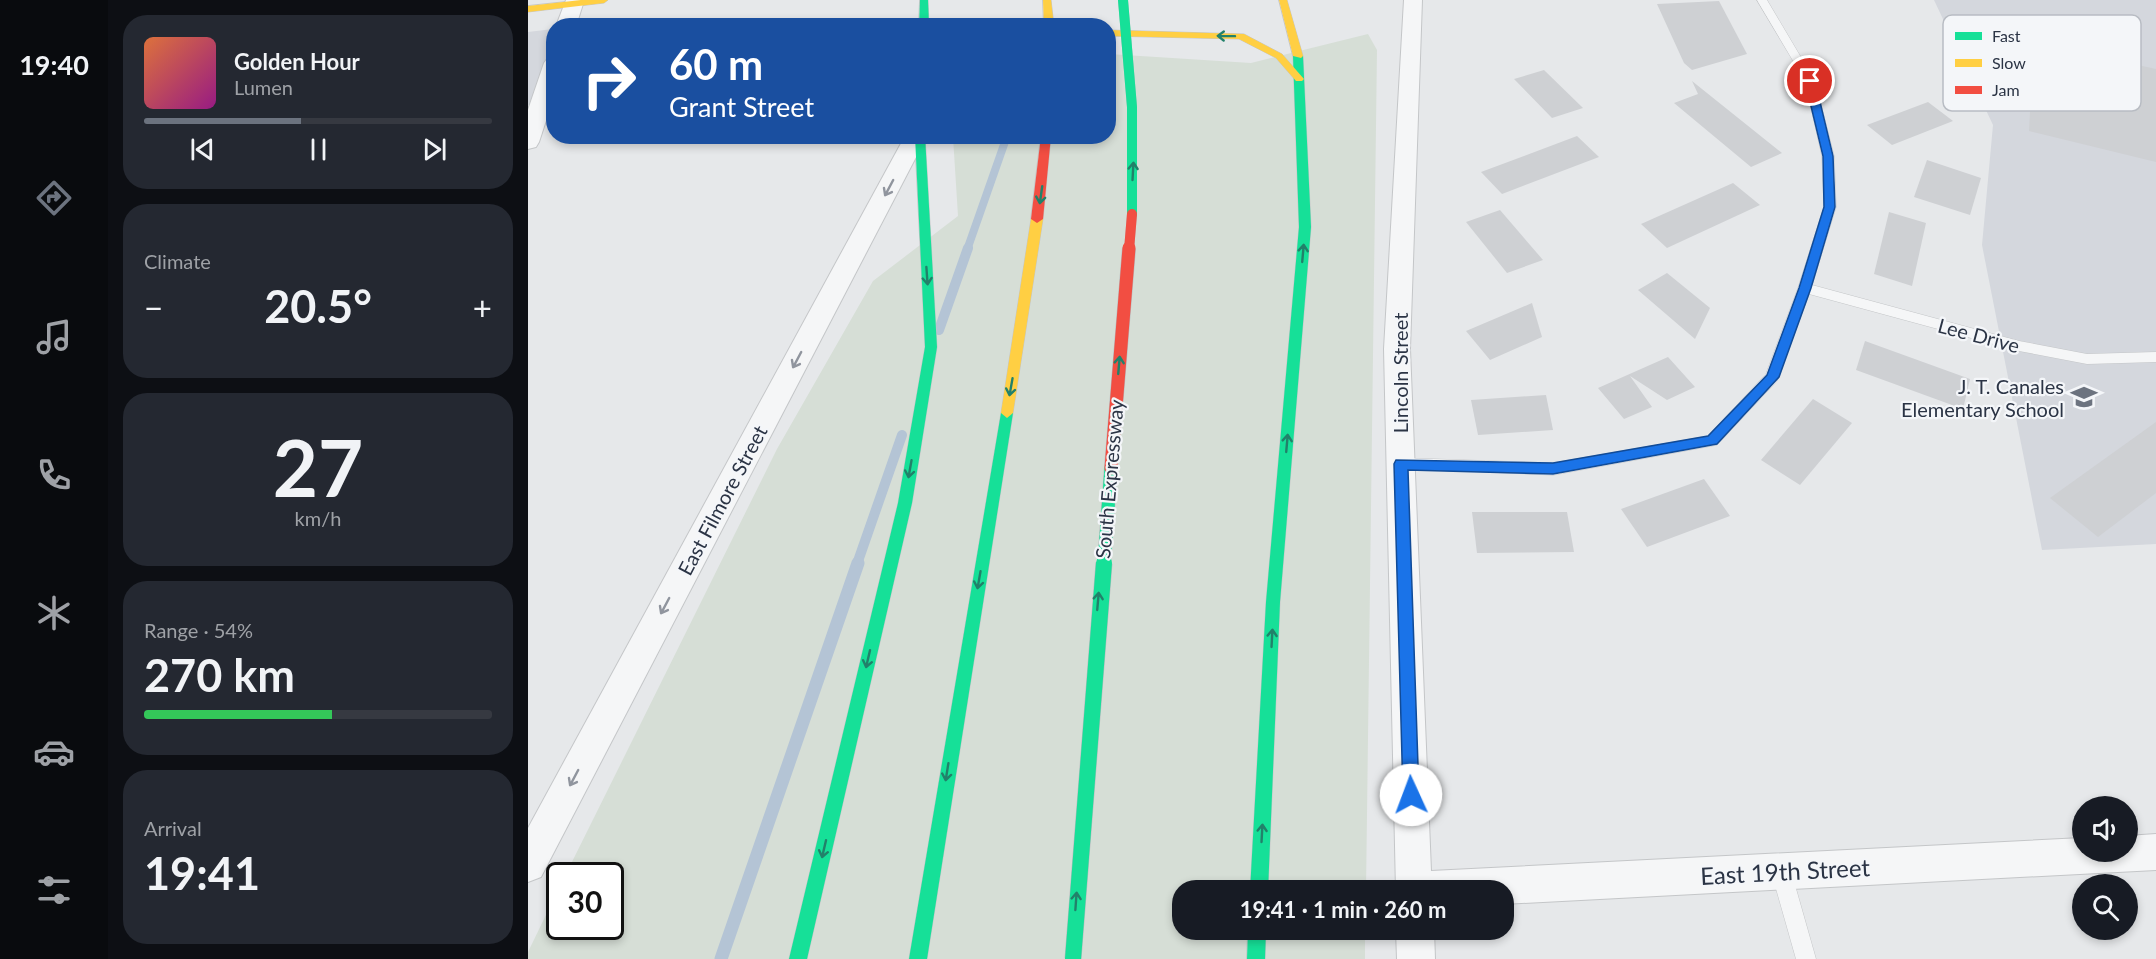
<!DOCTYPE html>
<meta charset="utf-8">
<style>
:root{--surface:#171b24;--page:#242831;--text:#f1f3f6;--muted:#9ea1a6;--line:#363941;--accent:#6c737f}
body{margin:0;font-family:Lato,sans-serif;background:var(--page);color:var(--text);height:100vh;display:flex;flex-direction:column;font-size:22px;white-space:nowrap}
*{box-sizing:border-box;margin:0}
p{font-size:20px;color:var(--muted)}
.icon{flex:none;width:33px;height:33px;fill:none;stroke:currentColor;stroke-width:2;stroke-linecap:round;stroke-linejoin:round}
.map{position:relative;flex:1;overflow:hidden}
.details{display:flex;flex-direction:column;gap:15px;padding:15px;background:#0d0f14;width:420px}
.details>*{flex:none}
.hud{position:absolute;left:18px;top:18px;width:570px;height:126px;border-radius:24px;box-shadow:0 3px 9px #0003;background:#1a4fa0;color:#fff;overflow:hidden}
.buttons{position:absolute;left:1544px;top:796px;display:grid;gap:12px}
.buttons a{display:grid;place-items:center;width:66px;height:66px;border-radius:50%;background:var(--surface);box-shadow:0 3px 9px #0003;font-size:30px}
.speed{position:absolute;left:18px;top:862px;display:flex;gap:12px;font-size:30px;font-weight:700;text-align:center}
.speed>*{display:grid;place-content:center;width:78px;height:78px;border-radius:50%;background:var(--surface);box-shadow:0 3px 9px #0003;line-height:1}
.speed .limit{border:3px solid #111;border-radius:9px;background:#fff;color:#111}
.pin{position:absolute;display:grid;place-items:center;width:51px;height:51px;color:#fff;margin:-26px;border:3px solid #fff;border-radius:50%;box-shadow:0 2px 6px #0007}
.me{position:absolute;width:66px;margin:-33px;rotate:358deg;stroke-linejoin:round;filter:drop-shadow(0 0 4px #0008)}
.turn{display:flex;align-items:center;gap:21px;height:126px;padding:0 24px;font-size:27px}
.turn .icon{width:78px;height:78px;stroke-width:2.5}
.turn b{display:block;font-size:42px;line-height:51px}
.big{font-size:45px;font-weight:700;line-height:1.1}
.details .card{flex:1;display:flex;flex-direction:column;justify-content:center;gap:9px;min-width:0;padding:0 21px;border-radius:24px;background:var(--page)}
.details .dial{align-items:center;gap:0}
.dial b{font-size:78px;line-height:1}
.song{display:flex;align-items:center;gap:18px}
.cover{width:72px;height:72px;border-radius:9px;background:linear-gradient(135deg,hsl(20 70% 55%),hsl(310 70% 35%))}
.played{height:6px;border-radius:3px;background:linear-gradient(90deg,var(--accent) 45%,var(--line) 45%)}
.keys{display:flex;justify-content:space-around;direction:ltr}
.heat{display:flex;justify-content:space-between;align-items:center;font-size:33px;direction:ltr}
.charge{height:9px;border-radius:4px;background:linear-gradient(90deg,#34c759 54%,var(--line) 0)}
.trip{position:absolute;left:644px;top:880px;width:342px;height:60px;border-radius:24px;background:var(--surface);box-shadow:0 3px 9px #0003;font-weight:700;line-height:60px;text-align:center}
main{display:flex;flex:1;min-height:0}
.dock{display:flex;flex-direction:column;width:108px;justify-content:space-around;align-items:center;background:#090b0e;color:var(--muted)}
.dock .icon{width:42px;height:42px}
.dock .active{color:var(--accent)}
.dock b{font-size:27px;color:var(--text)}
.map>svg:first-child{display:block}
.built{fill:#d4d7dd}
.green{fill:#d6ded6}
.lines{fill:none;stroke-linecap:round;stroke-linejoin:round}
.stream-far2{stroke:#b4c4d5;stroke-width:8}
.stream-far1{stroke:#b4c4d5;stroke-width:10}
.stream{stroke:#b4c4d5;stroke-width:13}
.building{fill:#ced0d3}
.lane-casing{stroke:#c4c6c8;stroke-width:1}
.street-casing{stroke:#c4c6c8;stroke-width:2}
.fast-casing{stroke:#c4c6c8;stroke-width:1}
.slow-casing{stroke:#c4c6c8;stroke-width:1}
.jam-casing{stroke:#c4c6c8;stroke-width:1}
.lane{fill:#f5f6f7;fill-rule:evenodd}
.street{fill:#f5f6f7;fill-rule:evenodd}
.fast{fill:#16e098;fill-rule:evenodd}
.slow{fill:#ffcf43;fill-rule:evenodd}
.jam{fill:#f24e42;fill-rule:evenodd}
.fast-bridge-far2-casing{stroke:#b8bbbf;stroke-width:10;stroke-linecap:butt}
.fast-bridge-far1-casing{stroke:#b8bbbf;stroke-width:14;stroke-linecap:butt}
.fast-bridge-casing{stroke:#b8bbbf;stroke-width:17;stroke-linecap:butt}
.jam-bridge-far1-casing{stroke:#b8bbbf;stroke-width:10;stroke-linecap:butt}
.jam-bridge-casing{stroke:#b8bbbf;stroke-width:14;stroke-linecap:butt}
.fast-bridge-far2{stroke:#16e098;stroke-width:10}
.fast-bridge-far1{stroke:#16e098;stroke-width:13}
.fast-bridge{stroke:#16e098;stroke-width:16}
.jam-bridge-far1{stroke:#f24e42;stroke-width:10}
.jam-bridge{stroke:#f24e42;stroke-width:13}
.oneway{stroke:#22816a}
.oneway2{stroke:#90959e}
.route{fill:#1a73e8;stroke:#114b97;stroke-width:1.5}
.labels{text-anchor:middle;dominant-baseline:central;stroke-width:4.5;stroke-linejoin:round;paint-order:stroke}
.street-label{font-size:20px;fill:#2b3445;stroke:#f4f6f9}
.poi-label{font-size:20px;fill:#2b3445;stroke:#f4f6f9;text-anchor:end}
.near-street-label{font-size:24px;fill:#2b3445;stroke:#f4f6f9}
.key{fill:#f4f6f9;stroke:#b8bcc3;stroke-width:1.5}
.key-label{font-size:16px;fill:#2b3445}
</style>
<main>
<nav class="dock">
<b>19:40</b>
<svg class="icon active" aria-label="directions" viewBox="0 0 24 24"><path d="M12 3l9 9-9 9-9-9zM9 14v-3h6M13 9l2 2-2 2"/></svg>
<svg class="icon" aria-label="music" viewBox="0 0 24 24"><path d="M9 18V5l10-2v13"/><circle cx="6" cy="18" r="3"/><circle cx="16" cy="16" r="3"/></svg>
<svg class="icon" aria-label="phone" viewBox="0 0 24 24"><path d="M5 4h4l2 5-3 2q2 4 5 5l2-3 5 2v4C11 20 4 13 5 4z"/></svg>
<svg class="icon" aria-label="climate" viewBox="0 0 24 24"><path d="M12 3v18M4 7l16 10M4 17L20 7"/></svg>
<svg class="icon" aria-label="car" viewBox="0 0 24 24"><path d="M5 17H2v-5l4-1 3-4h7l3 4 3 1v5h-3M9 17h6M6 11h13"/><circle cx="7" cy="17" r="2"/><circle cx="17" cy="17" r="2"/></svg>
<svg class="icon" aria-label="filters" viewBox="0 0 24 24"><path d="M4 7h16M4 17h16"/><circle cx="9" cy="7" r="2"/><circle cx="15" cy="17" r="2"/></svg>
</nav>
<section class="details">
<div class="card">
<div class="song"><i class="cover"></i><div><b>Golden Hour</b><p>Lumen</p></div></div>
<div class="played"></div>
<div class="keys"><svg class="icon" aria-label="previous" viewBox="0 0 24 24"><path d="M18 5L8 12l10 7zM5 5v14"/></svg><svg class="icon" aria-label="pause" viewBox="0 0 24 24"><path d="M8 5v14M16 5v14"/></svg><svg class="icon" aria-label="next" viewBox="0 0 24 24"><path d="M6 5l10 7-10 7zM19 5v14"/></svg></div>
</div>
<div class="card"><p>Climate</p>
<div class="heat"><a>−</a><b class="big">20.5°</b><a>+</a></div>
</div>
<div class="card dial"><b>27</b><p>km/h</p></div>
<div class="card"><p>Range · 54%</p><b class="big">270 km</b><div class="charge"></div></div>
<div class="card"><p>Arrival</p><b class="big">19:41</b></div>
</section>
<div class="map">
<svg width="1628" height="959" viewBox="0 0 1628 959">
<rect width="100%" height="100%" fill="#e6e8ea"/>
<g class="built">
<polygon points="1406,0 1628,0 1628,544 1514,550 1454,245 1465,125"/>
<polygon points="95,19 353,19 354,25 49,25"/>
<polygon points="25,29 25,102 0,105 0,32"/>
</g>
<polygon class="green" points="840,34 849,50 838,891 654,891 654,930 837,930 837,959 0,959 0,952 31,888 32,927 82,927 82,876 37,876 249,449 345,281 430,216 425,137 580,136 581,54 723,63"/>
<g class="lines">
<polyline class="stream-far2" points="439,250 479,136"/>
<g class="stream-far1">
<polyline points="411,330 440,248"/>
<polyline points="329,564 374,435"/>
</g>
<polyline class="stream" points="193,959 330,563"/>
</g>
<g class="building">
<polygon points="1191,1 1219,54 1164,70 1156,63 1129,4"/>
<polygon points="1505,42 1628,69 1628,162 1501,131 1503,92 1474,103 1477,61 1503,67"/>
<polygon points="1016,70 1055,108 1024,118 986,79"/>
<polygon points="1164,81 1254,153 1223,167 1146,103 1170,94"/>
<polygon points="1400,102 1425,121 1364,145 1339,125"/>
<polygon points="1049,136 1071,157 974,194 953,172"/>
<polygon points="1399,160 1453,178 1442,215 1386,197"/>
<polygon points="1205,183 1232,205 1139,248 1113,224"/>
<polygon points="972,210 1015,260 979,273 938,222"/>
<polygon points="1361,212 1398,223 1384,286 1346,274"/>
<polygon points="1139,273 1182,308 1167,339 1110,290"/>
<polygon points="1004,303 1014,337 962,360 938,331"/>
<polygon points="1337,341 1442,379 1435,409 1328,370"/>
<polygon points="1140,357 1167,387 1139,400 1102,376 1124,407 1096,419 1070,388"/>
<polygon points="1018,395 1025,430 950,435 943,400"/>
<polygon points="1285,399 1324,423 1272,485 1233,460"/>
<polygon points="1628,422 1628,493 1570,537 1522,498"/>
<polygon points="1176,479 1202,516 1119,547 1093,509"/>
<polygon points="944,512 1039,512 1046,552 949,553"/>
</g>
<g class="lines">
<g class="lane-casing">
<g id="lane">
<polygon points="1229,0 1239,0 1287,81 1306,156 1308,207 1284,285 1491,341 1559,354 1628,352 1628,362 1559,364 1491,351 1281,294 1249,381 1189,445 1025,475 868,468 866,464 868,460 873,458 1025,463 1180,436 1238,374 1270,288 1296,207 1294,156 1277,81"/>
<polygon points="1253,861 1260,864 1263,871 1288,959 1268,959 1243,871 1246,864"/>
</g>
</g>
<g class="street-casing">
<g id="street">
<polygon points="38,0 52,0 55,4 48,26 28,26"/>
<polygon points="876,0 894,0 882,349 903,871 1554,838 1554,852 1599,852 1599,836 1628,834 1628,870 975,904 975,891 868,891 856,349"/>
<polygon points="26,57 26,96 11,142 8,147 0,149 0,110 16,63 19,59"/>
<polygon points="377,136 399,136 13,877 0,882 0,828"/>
<polygon points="868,930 906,930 907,959 869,959"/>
</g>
</g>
<g class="fast-casing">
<g id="fast">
<polygon points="392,0 400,0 401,26 391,26"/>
<polygon points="770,53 775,56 783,227 752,602 740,891 722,891 738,602 771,227 765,56"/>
<polygon points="387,136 397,136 409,347 384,503 279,959 261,959 370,503 397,347"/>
<polygon points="479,408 485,413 399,959 381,959 473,413"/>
<polygon points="720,930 738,930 737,959 719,959"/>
</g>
</g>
<g class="slow-casing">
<g id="slow">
<polygon points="53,0 80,0 76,3 0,12 0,6"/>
<polygon points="515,0 523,0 526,26 516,26"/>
<polygon points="751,0 759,0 775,56 773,58 765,56"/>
<polygon points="580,30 716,34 754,54 776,79 774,81 768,81 748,58 711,39 580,36"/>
<polygon points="509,215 515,219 485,413 479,418 473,413 503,219"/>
</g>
</g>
<g class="jam-casing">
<polygon id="jam" points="513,136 523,136 515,219 509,223 503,219"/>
</g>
<use href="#lane" class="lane"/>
<use href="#street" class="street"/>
<use href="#fast" class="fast"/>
<use href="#slow" class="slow"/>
<use href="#jam" class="jam"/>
<g class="fast-bridge-far2-casing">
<polyline id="fast-bridge-far2" points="595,0 604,107 604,214"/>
</g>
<g class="fast-bridge-far1-casing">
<polyline id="fast-bridge-far1" points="576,564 583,468"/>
</g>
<g class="fast-bridge-casing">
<polyline id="fast-bridge" points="545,959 576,563"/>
</g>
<g class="jam-bridge-far1-casing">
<polyline id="jam-bridge-far1" points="601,250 604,214"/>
</g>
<g class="jam-bridge-casing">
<polyline id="jam-bridge" points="583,468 601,248"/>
</g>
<use href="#fast-bridge-far2" class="fast-bridge-far2"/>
<use href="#fast-bridge-far1" class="fast-bridge-far1"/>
<use href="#fast-bridge" class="fast-bridge"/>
<use href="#jam-bridge-far1" class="jam-bridge-far1"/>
<use href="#jam-bridge" class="jam-bridge"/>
</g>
<defs><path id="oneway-shaft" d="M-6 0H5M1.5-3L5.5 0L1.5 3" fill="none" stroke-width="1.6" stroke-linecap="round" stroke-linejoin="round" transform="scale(1.5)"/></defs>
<g class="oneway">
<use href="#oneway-shaft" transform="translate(698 36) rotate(-179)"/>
<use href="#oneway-shaft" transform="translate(605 171) rotate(-87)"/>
<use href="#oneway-shaft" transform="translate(513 195) rotate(98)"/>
<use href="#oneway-shaft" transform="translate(775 253) rotate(-85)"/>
<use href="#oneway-shaft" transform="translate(399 276) rotate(86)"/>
<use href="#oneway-shaft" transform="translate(591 365) rotate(-85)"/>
<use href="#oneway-shaft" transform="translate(483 387) rotate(100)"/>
<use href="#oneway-shaft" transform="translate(759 443) rotate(-85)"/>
<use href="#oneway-shaft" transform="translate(382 469) rotate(100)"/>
<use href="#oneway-shaft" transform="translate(451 580) rotate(100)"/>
<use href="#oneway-shaft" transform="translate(570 601) rotate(-85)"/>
<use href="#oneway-shaft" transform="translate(744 638) rotate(-87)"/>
<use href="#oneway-shaft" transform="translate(340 659) rotate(103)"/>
<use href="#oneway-shaft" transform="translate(419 772) rotate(99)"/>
<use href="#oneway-shaft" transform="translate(734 833) rotate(-87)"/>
<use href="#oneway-shaft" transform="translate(296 849) rotate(103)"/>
<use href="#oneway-shaft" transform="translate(548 901) rotate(-86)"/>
</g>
<g class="oneway2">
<use href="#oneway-shaft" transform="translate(361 188) rotate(118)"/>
<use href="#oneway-shaft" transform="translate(269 360) rotate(118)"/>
<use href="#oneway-shaft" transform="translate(137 606) rotate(118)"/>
<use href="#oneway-shaft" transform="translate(46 778) rotate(118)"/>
</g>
<polygon class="route" points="1282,78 1287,81 1305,156 1307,207 1283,288 1251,377 1189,444 1025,474 880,470 891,795 889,801 883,804 877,801 875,795 866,464 868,460 1025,463 1180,436 1239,375 1271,288 1296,207 1295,156 1277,81"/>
<defs>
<g id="school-bare" transform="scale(2.07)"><path d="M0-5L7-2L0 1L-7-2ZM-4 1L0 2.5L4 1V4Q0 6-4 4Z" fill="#6c737f" stroke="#f4f6f9" stroke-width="2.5" paint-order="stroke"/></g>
</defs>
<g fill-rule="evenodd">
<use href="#school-bare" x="1556" y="397"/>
</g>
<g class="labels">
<g class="street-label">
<text transform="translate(1451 335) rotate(15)">Lee Drive</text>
<text transform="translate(872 373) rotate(-90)">Lincoln Street</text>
<text transform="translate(581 479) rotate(-85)">South Expressway</text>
<text transform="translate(194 500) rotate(-62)">East Filmore Street</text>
</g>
<g class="poi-label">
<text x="1536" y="386">J. T. Canales<tspan x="1536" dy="23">Elementary School</tspan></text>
</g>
<g class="near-street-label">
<text transform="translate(1257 871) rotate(-3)">East 19th Street</text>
</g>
</g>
<rect x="1415" y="15" width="198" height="96" rx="9" class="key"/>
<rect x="1427" y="32" width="27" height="8" fill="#16e098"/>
<rect x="1427" y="59" width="27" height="8" fill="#ffcf43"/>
<rect x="1427" y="86" width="27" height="8" fill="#f24e42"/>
<g class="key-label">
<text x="1464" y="42">Fast</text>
<text x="1464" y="69">Slow</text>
<text x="1464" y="96">Jam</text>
</g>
</svg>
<div class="buttons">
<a><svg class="icon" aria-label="sound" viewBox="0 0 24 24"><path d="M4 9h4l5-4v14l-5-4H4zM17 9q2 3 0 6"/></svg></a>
<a><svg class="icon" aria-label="search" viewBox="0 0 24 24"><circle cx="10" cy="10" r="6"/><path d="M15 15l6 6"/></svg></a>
</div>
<div class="speed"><div class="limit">30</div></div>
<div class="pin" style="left:1282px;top:81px;background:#d93025"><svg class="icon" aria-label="arrive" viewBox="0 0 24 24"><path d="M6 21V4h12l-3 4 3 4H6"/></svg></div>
<svg class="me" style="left:883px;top:795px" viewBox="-20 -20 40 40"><circle r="19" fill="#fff"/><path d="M0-13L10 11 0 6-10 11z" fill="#1a73e8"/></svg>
<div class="trip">19:41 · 1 min · 260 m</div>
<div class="hud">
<div class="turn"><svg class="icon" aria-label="right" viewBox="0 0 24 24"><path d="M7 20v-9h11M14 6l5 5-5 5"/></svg><div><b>60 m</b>Grant Street</div></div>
</div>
</div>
</main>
